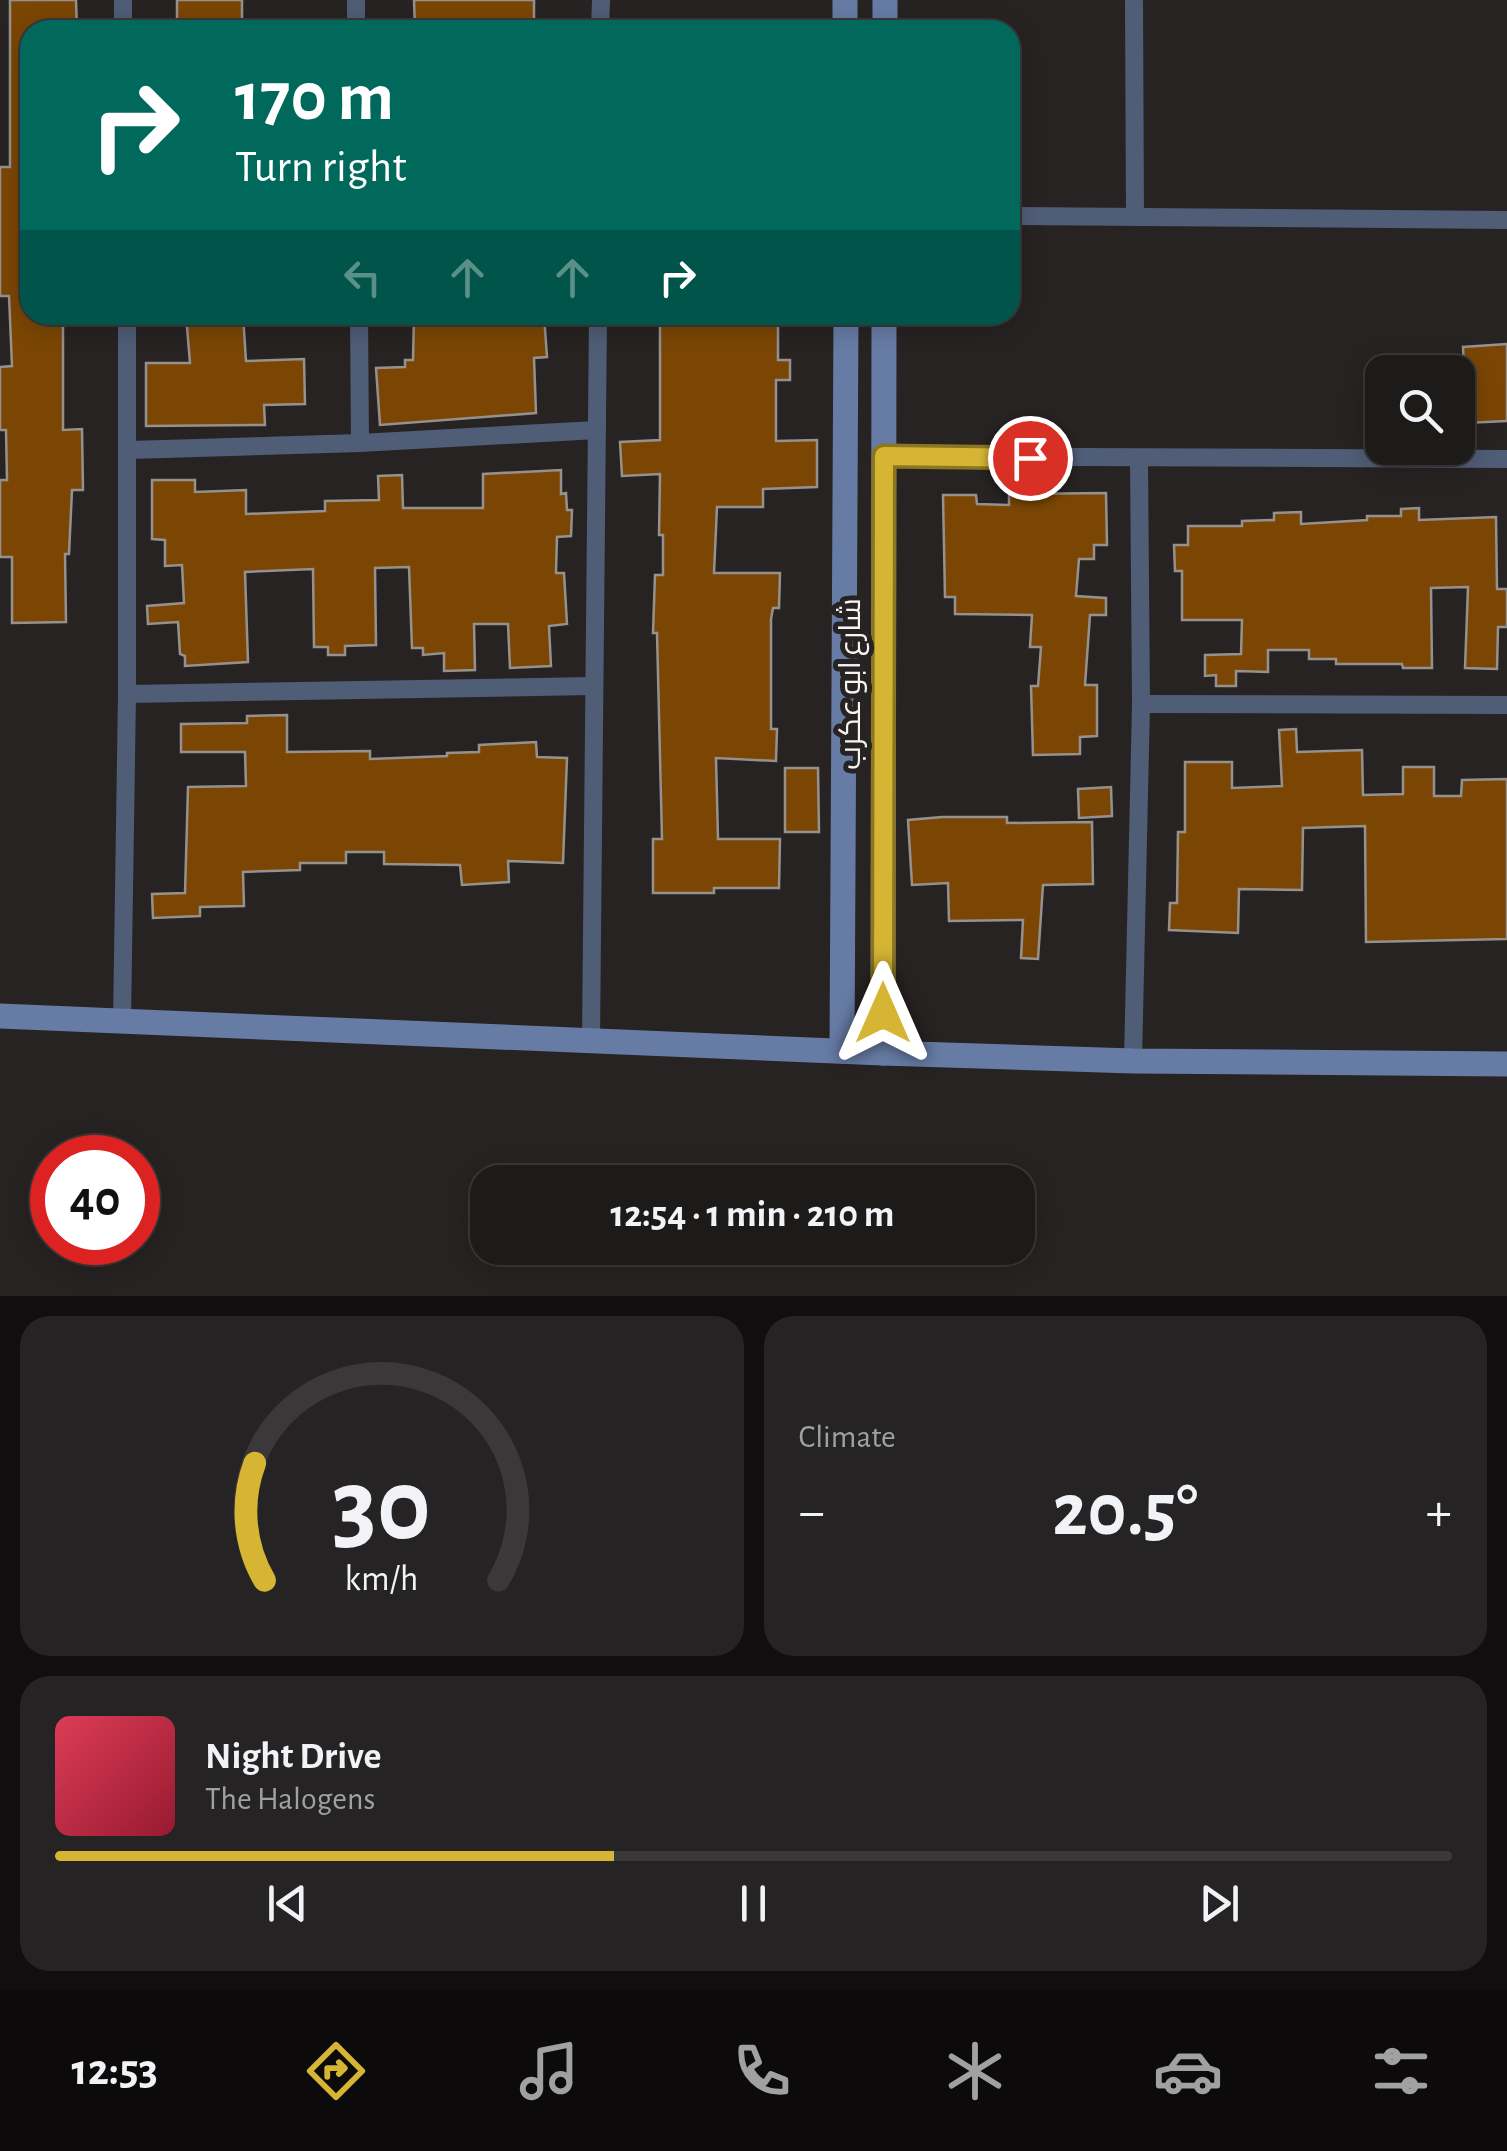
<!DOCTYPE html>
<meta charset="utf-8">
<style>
:root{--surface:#1d1a1a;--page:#252323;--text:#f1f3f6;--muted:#a0a1a2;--line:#3b3839;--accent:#d6b534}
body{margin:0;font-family:"Alegreya Sans",Cairo,sans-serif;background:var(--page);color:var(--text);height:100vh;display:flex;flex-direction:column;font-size:38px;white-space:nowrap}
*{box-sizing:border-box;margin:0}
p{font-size:32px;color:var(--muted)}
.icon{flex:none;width:55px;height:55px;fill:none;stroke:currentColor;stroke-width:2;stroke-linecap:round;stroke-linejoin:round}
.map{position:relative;height:1296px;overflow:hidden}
.panel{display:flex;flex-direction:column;gap:20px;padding:20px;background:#100e0e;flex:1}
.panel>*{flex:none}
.guide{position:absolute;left:20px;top:20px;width:1000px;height:305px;border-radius:30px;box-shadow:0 5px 25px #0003,0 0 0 2px var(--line);background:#00695c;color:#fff;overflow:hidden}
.buttons{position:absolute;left:1365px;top:355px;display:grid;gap:20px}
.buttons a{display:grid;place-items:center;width:110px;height:110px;border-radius:20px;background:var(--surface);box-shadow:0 5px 25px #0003,0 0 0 2px var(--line);font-size:50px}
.speed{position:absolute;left:30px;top:1135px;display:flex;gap:20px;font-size:50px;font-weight:700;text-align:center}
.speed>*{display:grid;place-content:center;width:130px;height:130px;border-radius:50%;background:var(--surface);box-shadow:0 5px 25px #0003,0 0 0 2px var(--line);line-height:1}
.speed .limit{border:15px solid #d22;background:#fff;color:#111}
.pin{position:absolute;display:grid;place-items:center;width:85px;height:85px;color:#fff;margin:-42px;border:5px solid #fff;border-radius:50%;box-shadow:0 2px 10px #0007}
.me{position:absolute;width:110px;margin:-55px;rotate:0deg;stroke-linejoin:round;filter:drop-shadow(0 0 8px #0008)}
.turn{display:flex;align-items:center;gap:35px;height:210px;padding:0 50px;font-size:45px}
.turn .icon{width:130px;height:130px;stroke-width:2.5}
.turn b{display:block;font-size:70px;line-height:85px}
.lanes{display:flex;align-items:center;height:95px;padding:0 50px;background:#0003;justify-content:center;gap:50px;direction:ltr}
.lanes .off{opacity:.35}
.big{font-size:75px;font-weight:700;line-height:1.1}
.panel .tile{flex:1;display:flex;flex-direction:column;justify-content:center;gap:15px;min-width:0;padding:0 35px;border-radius:30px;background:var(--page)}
.panel .dial{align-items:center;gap:0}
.dial svg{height:260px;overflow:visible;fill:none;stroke:var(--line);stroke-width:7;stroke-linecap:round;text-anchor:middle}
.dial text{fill:var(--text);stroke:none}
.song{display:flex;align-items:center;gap:30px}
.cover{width:120px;height:120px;border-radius:15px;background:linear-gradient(135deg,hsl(350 70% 55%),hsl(350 70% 35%))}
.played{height:10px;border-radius:5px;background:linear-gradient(90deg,var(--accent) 40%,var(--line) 40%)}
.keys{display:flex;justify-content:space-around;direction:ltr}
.heat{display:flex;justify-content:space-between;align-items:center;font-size:55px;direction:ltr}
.panel .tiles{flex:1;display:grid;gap:20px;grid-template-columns:1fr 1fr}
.tile:last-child{grid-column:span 2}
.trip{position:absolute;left:470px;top:1165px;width:565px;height:100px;border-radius:30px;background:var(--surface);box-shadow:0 5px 25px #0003,0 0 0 2px var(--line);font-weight:700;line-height:100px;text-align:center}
.tabs{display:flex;height:160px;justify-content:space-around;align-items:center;background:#0c0a0a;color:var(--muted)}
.tabs .icon{width:70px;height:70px}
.tabs .current{color:var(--accent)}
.tabs b{font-size:45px;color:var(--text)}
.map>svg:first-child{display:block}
.building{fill:#7b4604;stroke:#95918e;stroke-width:2.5}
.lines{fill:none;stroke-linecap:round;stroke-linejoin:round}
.street{stroke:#505d77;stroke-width:18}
.secondary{stroke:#677ca5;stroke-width:25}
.route-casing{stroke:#8b7622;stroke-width:25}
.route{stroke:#d6b534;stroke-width:18}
.labels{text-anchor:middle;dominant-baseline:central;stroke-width:10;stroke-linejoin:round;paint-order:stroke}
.street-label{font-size:30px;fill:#f6f3f2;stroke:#272322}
</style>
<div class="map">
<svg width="1507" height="1296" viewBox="0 0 1507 1296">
<rect width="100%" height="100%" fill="#272322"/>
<g class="building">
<polygon points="10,0 76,0 77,30 30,30 30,315 63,315 63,430 82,429 83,490 72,490 69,554 65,554 66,622 12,623 12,557 0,557 0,480 7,480 6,430 0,430 0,367 12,366 9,296 0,296 0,167 10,167"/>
<polygon points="177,0 242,0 242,25 177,27"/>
<polygon points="414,0 534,0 534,30 415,30"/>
<polygon points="186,315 243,315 246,361 304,359 305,404 264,405 265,425 146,426 146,363 190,363"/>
<polygon points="414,315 544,315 547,357 534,358 536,413 380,425 376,368 405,367 405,360 413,360"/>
<polygon points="660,316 714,317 714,322 778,322 778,360 790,360 790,380 776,380 776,441 817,440 817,487 763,489 763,507 717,507 714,573 780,573 779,608 773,608 771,619 771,729 777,729 776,761 716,758 718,839 780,839 779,888 714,888 714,893 653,893 653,839 662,839 657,633 653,633 655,575 663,575 663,535 659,535 660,474 622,476 620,442 660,440"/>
<polygon points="1507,344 1507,421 1466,423 1463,347"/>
<polygon points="561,470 561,494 566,493 567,510 572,510 571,536 557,537 556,573 564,573 567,624 549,626 551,666 510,668 508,624 474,624 475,670 444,671 444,653 423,655 423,648 412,648 409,567 375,568 376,645 345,646 345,655 328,655 328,647 314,647 313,569 245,572 248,662 185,666 185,656 180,654 178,622 148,624 147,606 184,603 182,565 165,566 165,540 152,539 152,480 195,480 195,492 246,490 246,514 325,511 325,501 379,500 378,476 402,475 403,508 483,508 483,474"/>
<polygon points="1106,493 1107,545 1094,545 1094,559 1079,559 1076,596 1106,598 1106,615 1090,615 1085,685 1097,685 1097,736 1080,737 1080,754 1033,755 1031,686 1038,686 1041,647 1030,647 1032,615 955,614 955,597 945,597 943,495 976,495 977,504 1009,505 1009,494"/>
<polygon points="1419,508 1419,520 1496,517 1497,589 1507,589 1507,627 1498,627 1497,669 1465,668 1468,587 1431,588 1432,668 1403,668 1402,664 1336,664 1336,659 1309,659 1309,650 1268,650 1268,672 1236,671 1236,686 1216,686 1216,675 1205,676 1205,655 1241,654 1242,620 1182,620 1182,571 1175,571 1174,545 1188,545 1188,526 1242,526 1242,521 1274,520 1274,513 1301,512 1301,524 1367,520 1367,516 1401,516 1401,509"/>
<polygon points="287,715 287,752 370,751 370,759 447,756 447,753 479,752 479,745 536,742 537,757 567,758 563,863 508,861 509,882 462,885 460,865 384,864 384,852 346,852 346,863 300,863 300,870 243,872 244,906 200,907 200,916 153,918 152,894 185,893 188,787 246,786 245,752 181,752 181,724 247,723 247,716"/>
<polygon points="1296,729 1297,752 1362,750 1363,795 1403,794 1403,767 1434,767 1434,796 1461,796 1462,780 1507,779 1507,939 1366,942 1365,826 1303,828 1302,890 1239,889 1238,933 1169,930 1170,903 1177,903 1178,832 1185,832 1185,762 1232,762 1232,788 1282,786 1279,730"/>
<polygon points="785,768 818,768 819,832 785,832"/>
<polygon points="1111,787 1112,816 1079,818 1078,789"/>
<polygon points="942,817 1007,817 1007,823 1092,822 1093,884 1043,885 1038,959 1021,958 1023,920 949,921 948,883 912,885 908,820"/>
</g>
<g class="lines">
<g class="street">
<polyline points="123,0 123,30"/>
<polyline points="356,0 356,30"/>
<polyline points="1134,0 1135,216"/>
<polyline points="600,30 601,0"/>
<polyline points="1010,216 1507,220"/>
<polyline points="359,315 360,443"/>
<polyline points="129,450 360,443 597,430"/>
<polyline points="884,456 1507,459"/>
<polyline points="127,694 594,686"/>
<polyline points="1141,704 1507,705"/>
<polyline points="122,1021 127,694 127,315"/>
<polyline points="591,1039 598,315"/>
<polyline points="1133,1061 1141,704 1139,460"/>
</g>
<g class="secondary">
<polyline points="845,0 845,30"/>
<polyline points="885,30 885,0"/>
<polyline points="0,1016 883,1053 1133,1061 1507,1064"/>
<polyline points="842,1051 846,315"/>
<polyline points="883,1053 884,315"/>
</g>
</g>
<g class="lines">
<g class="route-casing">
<polyline id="route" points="883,1013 884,456 1030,458"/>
</g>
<use href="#route" class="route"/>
</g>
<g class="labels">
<g class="street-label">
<text transform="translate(851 684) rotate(-90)">شارع ابو عكرب</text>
</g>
</g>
</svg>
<div class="buttons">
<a><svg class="icon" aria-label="search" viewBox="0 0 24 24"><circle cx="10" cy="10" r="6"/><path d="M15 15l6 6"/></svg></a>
</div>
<div class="speed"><div class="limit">40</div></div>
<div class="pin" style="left:1030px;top:458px;background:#d93025"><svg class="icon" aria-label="arrive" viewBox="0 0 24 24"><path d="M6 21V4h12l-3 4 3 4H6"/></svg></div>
<svg class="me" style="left:883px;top:1013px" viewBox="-20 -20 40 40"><path d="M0-17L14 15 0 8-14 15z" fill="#d6b534" stroke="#fff" stroke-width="4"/></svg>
<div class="trip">12:54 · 1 min · 210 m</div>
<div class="guide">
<div class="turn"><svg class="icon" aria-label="right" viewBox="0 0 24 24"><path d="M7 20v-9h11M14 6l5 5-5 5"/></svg><div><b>170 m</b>Turn right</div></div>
<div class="lanes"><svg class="icon off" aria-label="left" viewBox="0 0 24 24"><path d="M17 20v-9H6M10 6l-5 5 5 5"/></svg><svg class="icon off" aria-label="ahead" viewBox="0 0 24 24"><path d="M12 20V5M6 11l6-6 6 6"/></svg><svg class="icon off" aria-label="ahead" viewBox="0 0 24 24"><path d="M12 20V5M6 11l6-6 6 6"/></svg><svg class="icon" aria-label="right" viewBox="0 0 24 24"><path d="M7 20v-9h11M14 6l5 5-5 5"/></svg></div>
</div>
</div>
<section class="panel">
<div class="tiles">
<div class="tile dial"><svg viewBox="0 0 100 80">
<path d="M14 69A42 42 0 1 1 86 69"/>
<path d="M14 69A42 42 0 0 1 11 33" stroke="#d6b534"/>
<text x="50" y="56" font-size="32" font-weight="700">30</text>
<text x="50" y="72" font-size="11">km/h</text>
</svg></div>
<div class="tile"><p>Climate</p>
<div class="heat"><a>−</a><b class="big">20.5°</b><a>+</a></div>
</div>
<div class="tile">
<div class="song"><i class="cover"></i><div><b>Night Drive</b><p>The Halogens</p></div></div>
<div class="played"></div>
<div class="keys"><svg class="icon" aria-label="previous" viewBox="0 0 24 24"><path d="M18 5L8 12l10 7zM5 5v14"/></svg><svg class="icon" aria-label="pause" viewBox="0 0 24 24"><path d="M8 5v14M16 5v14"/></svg><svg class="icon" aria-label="next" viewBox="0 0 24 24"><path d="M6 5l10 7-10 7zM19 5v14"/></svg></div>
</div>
</div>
</section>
<nav class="tabs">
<b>12:53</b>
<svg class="icon current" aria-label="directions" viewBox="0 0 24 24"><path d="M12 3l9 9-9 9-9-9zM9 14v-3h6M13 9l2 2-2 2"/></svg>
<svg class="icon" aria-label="music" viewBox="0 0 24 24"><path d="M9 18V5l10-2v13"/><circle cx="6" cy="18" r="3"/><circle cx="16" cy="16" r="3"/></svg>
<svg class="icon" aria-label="phone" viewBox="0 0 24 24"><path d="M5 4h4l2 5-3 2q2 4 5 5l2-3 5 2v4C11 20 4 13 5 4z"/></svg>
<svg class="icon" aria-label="climate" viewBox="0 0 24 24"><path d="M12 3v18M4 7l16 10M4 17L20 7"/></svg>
<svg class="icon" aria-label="car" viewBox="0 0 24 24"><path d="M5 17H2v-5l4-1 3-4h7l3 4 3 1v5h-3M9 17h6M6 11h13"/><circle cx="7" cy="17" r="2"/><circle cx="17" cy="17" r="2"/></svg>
<svg class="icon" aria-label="filters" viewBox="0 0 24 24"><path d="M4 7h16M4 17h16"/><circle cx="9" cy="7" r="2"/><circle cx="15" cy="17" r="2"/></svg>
</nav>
